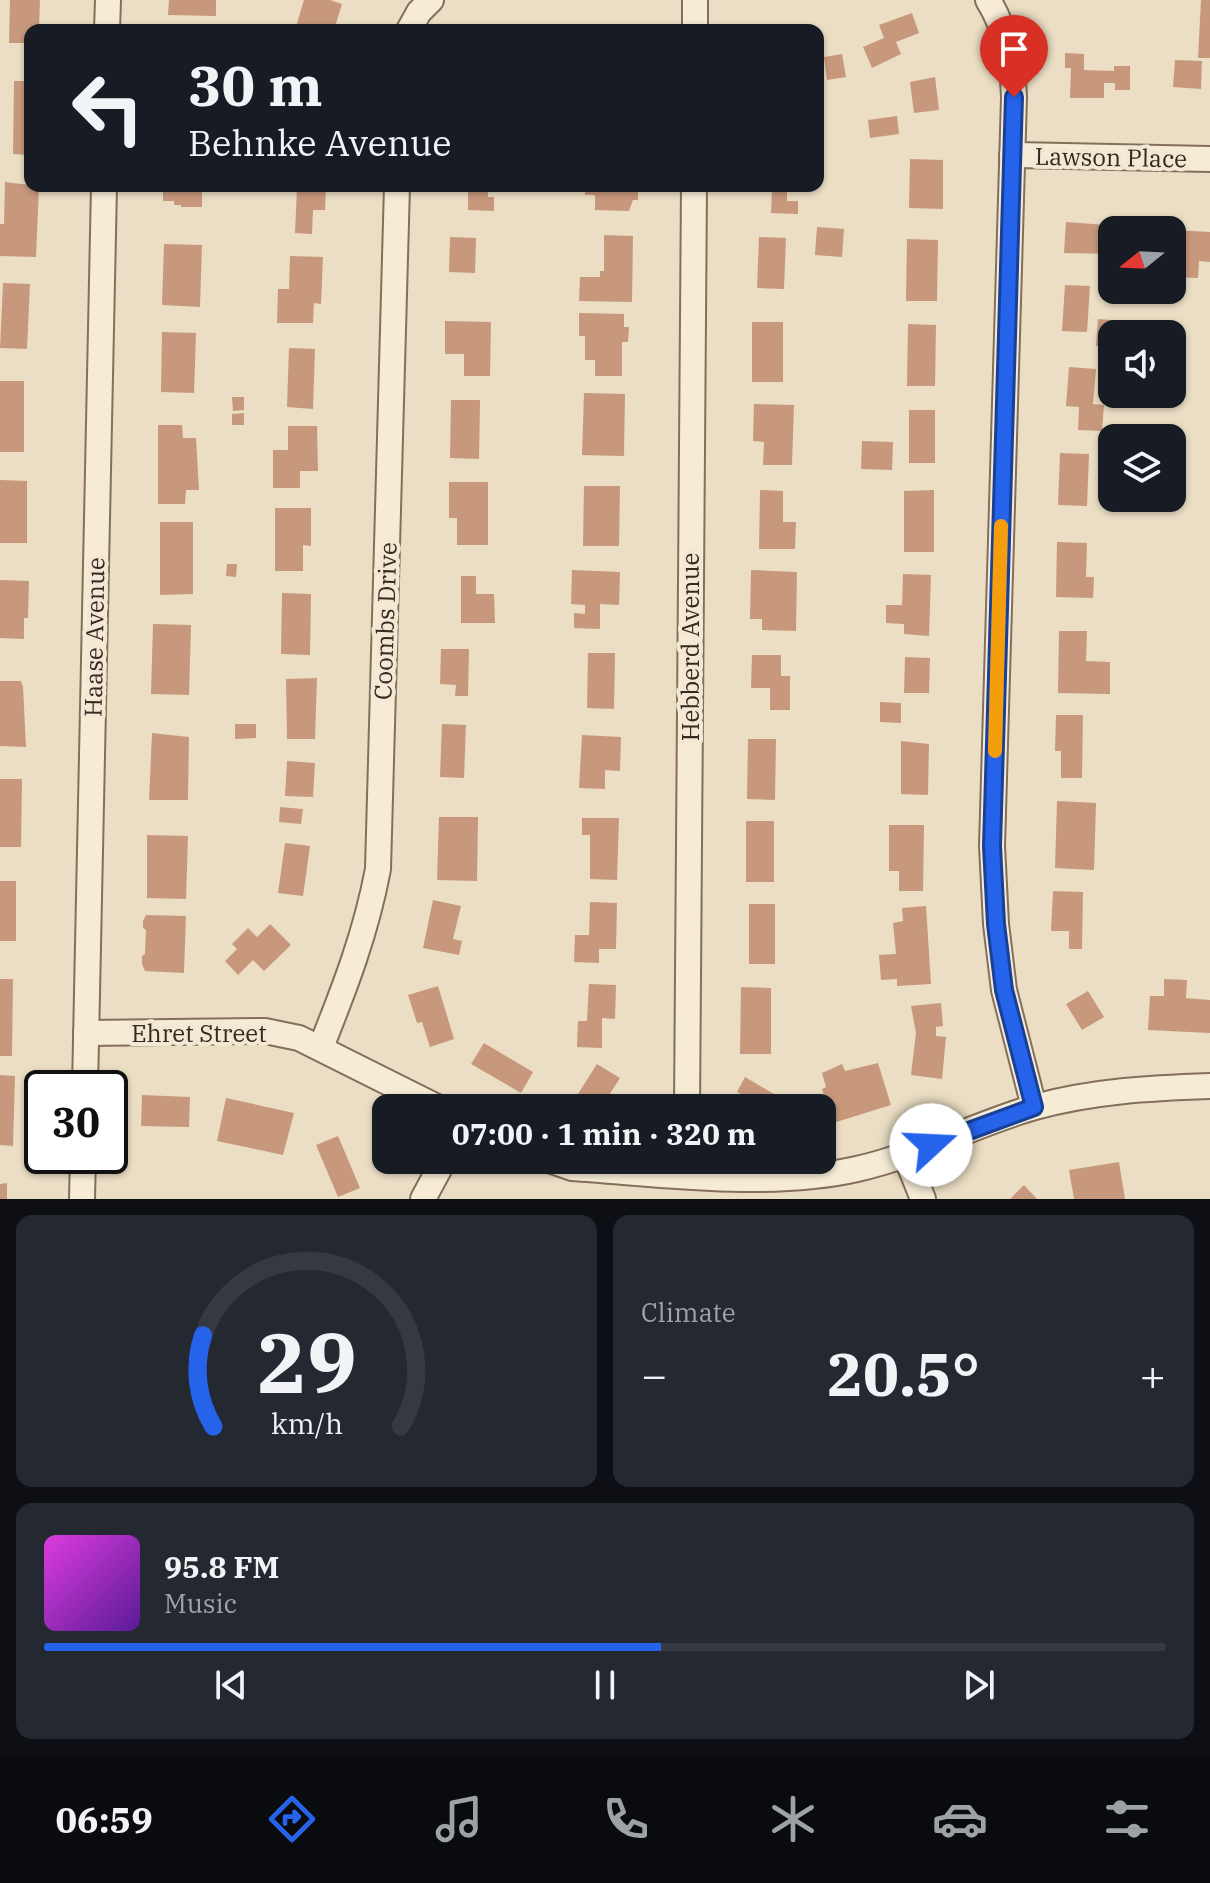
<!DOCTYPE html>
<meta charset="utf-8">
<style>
:root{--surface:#171b24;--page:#242831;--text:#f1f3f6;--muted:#9ea1a6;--line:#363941;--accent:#2563eb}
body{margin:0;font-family:"IBM Plex Serif",serif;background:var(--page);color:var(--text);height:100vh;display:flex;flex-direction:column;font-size:30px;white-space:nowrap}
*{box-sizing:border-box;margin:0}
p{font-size:26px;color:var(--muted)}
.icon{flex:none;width:44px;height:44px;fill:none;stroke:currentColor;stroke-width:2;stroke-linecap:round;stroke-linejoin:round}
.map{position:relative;height:1199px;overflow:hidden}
.panel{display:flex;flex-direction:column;gap:16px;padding:16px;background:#0d0f14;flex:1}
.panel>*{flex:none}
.banner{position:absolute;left:24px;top:24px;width:800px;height:168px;border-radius:16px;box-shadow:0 2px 6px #0004;background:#171b24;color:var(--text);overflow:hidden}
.needle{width:52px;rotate:252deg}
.buttons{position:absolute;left:1098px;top:216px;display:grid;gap:16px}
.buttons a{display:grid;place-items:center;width:88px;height:88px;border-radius:16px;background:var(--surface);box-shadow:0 2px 6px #0004;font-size:40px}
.speed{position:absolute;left:24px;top:1070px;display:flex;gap:16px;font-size:40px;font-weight:700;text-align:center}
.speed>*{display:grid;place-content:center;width:104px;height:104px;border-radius:50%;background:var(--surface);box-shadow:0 2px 6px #0004;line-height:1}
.speed .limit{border:4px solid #111;border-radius:12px;background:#fff;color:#111}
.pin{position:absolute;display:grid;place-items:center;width:68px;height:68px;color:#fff;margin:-82px -34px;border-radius:50% 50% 50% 0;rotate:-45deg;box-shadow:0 0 8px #0007}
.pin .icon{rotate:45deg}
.me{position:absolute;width:88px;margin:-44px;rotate:70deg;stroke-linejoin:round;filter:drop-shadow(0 0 6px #0008)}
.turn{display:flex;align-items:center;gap:28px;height:168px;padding:0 32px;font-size:36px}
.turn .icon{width:104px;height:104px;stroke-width:2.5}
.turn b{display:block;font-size:56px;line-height:68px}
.big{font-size:60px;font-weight:700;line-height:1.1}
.panel .tile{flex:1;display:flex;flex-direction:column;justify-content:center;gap:12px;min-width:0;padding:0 28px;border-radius:16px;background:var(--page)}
.panel .dial{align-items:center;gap:0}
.dial svg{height:208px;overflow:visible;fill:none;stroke:var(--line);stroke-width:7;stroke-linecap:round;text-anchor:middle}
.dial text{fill:var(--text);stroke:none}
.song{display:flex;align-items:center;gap:24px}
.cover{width:96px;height:96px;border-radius:12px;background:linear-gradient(135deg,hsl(300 70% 55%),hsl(270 70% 35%))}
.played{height:8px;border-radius:4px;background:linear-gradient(90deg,var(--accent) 55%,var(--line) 55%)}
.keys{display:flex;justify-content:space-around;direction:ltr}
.heat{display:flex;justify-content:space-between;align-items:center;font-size:44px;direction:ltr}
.panel .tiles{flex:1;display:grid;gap:16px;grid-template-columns:1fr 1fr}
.tile:last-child{grid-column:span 2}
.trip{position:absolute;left:372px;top:1094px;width:464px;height:80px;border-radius:16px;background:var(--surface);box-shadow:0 2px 6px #0004;font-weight:700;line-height:80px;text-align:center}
.tabs{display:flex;height:128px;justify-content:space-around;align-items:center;background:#090b0e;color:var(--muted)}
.tabs .icon{width:56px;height:56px}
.tabs .active{color:var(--accent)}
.tabs b{font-size:36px;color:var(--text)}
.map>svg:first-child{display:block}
.building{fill:#c7987c}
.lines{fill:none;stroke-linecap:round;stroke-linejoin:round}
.minor-casing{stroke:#846f5b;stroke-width:28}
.minor{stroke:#f6ecd6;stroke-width:24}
.route-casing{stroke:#184099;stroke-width:20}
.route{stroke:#2563eb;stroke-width:14}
.slow{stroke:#f59e0b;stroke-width:14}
.labels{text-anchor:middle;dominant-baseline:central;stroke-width:8;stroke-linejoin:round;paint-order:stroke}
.street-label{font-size:24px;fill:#35291f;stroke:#f3e8d3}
</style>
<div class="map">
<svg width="1210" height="1199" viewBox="0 0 1210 1199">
<rect width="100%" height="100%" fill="#ebdec4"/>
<g class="building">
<polygon points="10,0 40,0 39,30 30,30 30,43 9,43"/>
<polygon points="169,0 216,0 216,16 168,15"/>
<polygon points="304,0 330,0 342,4 334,30 295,30"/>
<polygon points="1201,0 1210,0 1210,58 1198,58"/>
<polygon points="912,13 919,33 896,42 901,54 872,68 863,47 884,38 879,25"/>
<polygon points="1065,53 1084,54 1084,70 1114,71 1114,66 1130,66 1130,90 1115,90 1115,83 1104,83 1104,98 1070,98 1071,68 1065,68"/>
<polygon points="842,54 846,77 827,80 824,57"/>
<polygon points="1175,60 1202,61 1201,89 1173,87"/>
<polygon points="935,77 939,110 914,113 910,82"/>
<polygon points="14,81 30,81 30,155 13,154"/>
<polygon points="897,116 899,134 870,138 868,120"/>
<polygon points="910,159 943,160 943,209 909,208"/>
<polygon points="5,182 39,186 36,257 0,256 0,224 4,224"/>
<polygon points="163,186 202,186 202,207 181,207 181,205 174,205 174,201 163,201"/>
<polygon points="297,186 326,186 325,210 313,210 312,234 295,233"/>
<polygon points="449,186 488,188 488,197 494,197 494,211 468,210 468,189 449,189"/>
<polygon points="585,186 638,186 638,200 633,200 629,211 595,210 595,195 585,195"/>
<polygon points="759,186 787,186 787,201 798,201 798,214 771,213 772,190 759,189"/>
<polygon points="1066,222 1120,226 1120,230 1112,230 1112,254 1064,253"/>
<polygon points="817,227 844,229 842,257 815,255"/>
<polygon points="1173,230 1210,232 1210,262 1199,261 1198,278 1172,277"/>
<polygon points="604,235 633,236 632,302 579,301 580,277 600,277 600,271 604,271"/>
<polygon points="450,237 476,238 475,273 449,272"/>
<polygon points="759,237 786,238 784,289 757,288"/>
<polygon points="907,239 938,240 937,301 906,301"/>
<polygon points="164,244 202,245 200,307 162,305"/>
<polygon points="290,256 323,257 321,304 314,303 313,323 277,323 278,289 289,289"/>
<polygon points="3,283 30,284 27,349 0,348"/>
<polygon points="1065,285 1090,286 1087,332 1062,331"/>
<polygon points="579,313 624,314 624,327 629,327 628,342 622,342 622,376 595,376 595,360 585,360 585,336 579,336"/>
<polygon points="1098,319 1124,321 1124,334 1112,334 1112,347 1096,346"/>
<polygon points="445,321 491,322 490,376 464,376 464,354 445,354"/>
<rect x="752" y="322" width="31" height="60"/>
<polygon points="908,324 936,325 935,386 907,386"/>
<polygon points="162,332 196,333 194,393 161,392"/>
<polygon points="289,348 315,349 313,409 287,407"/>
<polygon points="1069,367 1096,369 1093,404 1104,405 1102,431 1078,430 1079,407 1066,406"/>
<rect x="0" y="381" width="24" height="71"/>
<polygon points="584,393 625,394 624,456 582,455"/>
<polygon points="232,397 244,397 244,410 233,411"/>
<polygon points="451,400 480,400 479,459 450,458"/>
<polygon points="754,404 794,405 792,465 763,465 764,442 753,441"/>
<rect x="909" y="410" width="26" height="53"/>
<polygon points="244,413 244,425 232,425 232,414"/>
<polygon points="158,425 182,425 183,438 196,438 199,490 186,490 185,504 158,504"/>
<polygon points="288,426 317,426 318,471 300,471 300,488 273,488 273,450 288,450"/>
<polygon points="862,441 893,442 892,470 861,469"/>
<polygon points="1060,453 1089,454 1087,506 1058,505"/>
<polygon points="0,480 27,481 27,543 0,543"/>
<polygon points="449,482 488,482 488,545 457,545 457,518 449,518"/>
<polygon points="584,486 620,486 619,546 583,546"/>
<polygon points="760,490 783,491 783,522 796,522 795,549 759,549"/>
<polygon points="934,490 934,552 904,552 904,491"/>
<polygon points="275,508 311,508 311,546 303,545 303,571 275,571"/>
<polygon points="160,522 193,522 193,594 160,595"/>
<polygon points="1057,542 1087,543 1086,577 1094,577 1093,598 1056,597"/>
<polygon points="227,564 237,564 236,577 226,576"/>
<polygon points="572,570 620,572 619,605 600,604 600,629 574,628 574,613 585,614 585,605 571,604"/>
<polygon points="751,570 797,572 796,631 762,630 762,619 750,619"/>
<polygon points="903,574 931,575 929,636 904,634 904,624 886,623 886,605 902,605"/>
<polygon points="461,576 476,576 476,594 494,594 495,623 461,623"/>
<polygon points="0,580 29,581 28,618 24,618 24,639 0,638"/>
<polygon points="282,593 311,594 310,655 281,654"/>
<polygon points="153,624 191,625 189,695 151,694"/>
<polygon points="1059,631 1087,631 1086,661 1110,662 1110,694 1058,693"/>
<polygon points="441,649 469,649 468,696 455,696 456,685 440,684"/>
<polygon points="588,653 615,653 614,709 587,708"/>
<polygon points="752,655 781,655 781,676 790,676 790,710 770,710 770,688 751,688"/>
<polygon points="905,657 930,658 929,693 904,693"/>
<polygon points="317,678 315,739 287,739 286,679"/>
<polygon points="0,681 21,681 23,687 26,747 0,746"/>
<polygon points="880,702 901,703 901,723 880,722"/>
<polygon points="1056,715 1083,715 1082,778 1061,778 1061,751 1055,751"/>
<polygon points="235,724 256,724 256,738 235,739"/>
<polygon points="442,724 466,725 464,778 440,777"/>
<polygon points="152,733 189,737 188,800 149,800"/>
<polygon points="582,735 621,737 620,771 605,770 605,789 579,788"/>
<polygon points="748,739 776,739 775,800 747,799"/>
<polygon points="901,741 929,744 928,795 901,794"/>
<polygon points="287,761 315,763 313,797 285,796"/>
<polygon points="0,779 22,779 21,847 0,847"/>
<polygon points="1057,801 1096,803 1094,870 1055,868"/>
<polygon points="280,807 303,809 301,824 279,822"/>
<polygon points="439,817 478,817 477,881 437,880"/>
<polygon points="582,818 619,818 617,880 590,879 590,835 582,835"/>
<rect x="746" y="821" width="28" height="61"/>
<polygon points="889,825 924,825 923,891 899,891 899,871 889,871"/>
<polygon points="147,835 188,836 186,899 147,898"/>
<polygon points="285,843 310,846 303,896 278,893"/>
<rect x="0" y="881" width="16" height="60"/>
<polygon points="1053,891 1083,892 1082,949 1069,949 1069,931 1051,931"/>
<polygon points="433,900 461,906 453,939 462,941 459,955 423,948"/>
<polygon points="590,902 617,903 616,949 599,949 599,963 574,962 575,935 589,935"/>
<rect x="749" y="904" width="26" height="60"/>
<polygon points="926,906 931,984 897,986 897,979 881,980 879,955 896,954 893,923 903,921 902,908"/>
<polygon points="146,915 186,916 184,973 145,971 142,964 142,956 145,954 146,930 143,928 143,921"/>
<polygon points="270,924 291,945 264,971 253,960 238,975 225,961 237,949 232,944 248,928 257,937"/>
<polygon points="0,979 13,979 12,1056 0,1056"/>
<polygon points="1164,979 1187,980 1186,998 1210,1000 1210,1033 1148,1030 1150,996 1164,996"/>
<polygon points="589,984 616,985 615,1019 602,1018 602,1048 577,1047 578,1021 587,1021"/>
<polygon points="438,986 454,1039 430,1047 422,1022 417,1023 408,995"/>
<polygon points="741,987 771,988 771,1054 740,1054"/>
<polygon points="1088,991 1104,1017 1082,1030 1066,1004"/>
<polygon points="941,1003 943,1026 936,1027 936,1036 946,1037 942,1079 911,1075 916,1033 911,1006"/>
<polygon points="484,1043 533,1072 521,1093 471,1064"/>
<polygon points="878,1063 891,1105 833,1123 822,1089 826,1087 822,1073 842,1064 845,1071"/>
<polygon points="597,1064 620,1078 601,1108 576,1108 571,1105"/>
<polygon points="0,1075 15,1076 13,1146 0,1145"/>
<polygon points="745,1077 784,1100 780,1108 742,1108 747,1097 737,1092"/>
<polygon points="142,1095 190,1097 189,1127 141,1126"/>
<polygon points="226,1098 294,1113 283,1155 217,1141"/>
<polygon points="811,1100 812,1108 793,1108 793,1101"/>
<polygon points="338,1136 360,1188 338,1197 316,1145"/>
<polygon points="1119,1162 1125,1199 1074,1199 1069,1170"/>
<polygon points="7,1183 7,1199 0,1199 0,1184"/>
<polygon points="1024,1185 1037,1199 1010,1199"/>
</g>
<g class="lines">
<g class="minor-casing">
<g id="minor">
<path d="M 988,0 C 1006,29 1013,63 1014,97 L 992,846 L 996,924 L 1004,990 L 1034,1107"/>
<polyline points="107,30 108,0"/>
<polyline points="409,30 419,12 431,0"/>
<polyline points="695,30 695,0"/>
<polyline points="1012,155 1210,159"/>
<polyline points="86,1033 265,1031 299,1038 439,1108"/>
<path d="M 321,1047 C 345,987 366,933 378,869 L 397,186"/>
<polyline points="85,1088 104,186"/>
<polyline points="687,1108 694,186"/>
<polyline points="905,1154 923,1199"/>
<path d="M 549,1160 L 572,1168 C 662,1174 768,1189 857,1169 C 919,1155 975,1124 1035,1107 C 1093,1091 1151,1088 1210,1086"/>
<polyline points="82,1199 83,1156"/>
<polyline points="423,1199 444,1160"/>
</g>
</g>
<use href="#minor" class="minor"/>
</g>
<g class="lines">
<g class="route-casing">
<polyline id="route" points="931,1145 1034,1107 1004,990 996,924 992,846 1014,97"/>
</g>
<use href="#route" class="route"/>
<polyline class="slow" points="995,751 1001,526"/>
</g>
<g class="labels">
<g class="street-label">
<text transform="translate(1111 157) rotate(1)">Lawson Place</text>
<text transform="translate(385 621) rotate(-88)">Coombs Drive</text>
<text transform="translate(94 637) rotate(-89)">Haase Avenue</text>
<text transform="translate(690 647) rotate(-90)">Hebberd Avenue</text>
<text x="199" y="1033">Ehret Street</text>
</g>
</g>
</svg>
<div class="buttons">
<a><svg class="needle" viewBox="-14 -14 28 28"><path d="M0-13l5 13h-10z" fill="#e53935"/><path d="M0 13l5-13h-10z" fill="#9ea1a6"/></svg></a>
<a><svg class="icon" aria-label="sound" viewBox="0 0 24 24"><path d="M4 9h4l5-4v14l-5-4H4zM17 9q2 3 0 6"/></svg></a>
<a><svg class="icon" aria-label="layers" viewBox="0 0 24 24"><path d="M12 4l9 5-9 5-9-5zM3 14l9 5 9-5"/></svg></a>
</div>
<div class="speed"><div class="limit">30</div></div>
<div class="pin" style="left:1014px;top:97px;background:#d93025"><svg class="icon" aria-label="arrive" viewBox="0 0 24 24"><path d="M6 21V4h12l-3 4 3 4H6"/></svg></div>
<svg class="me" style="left:931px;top:1145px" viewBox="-20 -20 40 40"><circle r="19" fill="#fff"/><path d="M0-13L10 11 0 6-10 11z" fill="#2563eb"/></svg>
<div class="trip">07:00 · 1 min · 320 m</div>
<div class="banner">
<div class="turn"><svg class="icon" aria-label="left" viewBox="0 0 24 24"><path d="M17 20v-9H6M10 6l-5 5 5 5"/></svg><div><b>30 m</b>Behnke Avenue</div></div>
</div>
</div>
<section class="panel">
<div class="tiles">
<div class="tile dial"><svg viewBox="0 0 100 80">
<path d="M14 69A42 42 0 1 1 86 69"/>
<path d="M14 69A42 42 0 0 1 10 34" stroke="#2563eb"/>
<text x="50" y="56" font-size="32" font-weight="700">29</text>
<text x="50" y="72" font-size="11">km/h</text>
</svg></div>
<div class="tile"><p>Climate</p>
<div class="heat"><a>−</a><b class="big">20.5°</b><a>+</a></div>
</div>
<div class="tile">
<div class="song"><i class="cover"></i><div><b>95.8 FM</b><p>Music</p></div></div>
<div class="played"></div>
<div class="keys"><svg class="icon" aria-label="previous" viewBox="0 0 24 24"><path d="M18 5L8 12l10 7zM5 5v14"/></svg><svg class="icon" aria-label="pause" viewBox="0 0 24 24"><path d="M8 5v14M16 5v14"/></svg><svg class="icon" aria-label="next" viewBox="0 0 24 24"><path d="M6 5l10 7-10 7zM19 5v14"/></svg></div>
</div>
</div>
</section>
<nav class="tabs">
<b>06:59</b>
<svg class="icon active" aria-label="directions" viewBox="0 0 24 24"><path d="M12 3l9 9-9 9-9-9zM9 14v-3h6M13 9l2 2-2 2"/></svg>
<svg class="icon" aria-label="music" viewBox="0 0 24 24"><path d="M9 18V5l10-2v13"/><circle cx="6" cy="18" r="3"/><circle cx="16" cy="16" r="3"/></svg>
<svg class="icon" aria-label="phone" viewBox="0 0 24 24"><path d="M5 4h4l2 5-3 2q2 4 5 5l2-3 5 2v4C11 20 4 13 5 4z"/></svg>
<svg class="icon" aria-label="climate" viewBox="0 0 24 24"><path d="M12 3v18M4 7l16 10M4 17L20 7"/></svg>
<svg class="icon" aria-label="car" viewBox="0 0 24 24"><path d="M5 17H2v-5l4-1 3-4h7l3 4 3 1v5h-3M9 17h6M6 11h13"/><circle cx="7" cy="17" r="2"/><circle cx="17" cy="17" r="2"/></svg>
<svg class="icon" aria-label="filters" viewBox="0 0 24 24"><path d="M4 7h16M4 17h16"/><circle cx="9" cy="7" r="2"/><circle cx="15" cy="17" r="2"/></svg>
</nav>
